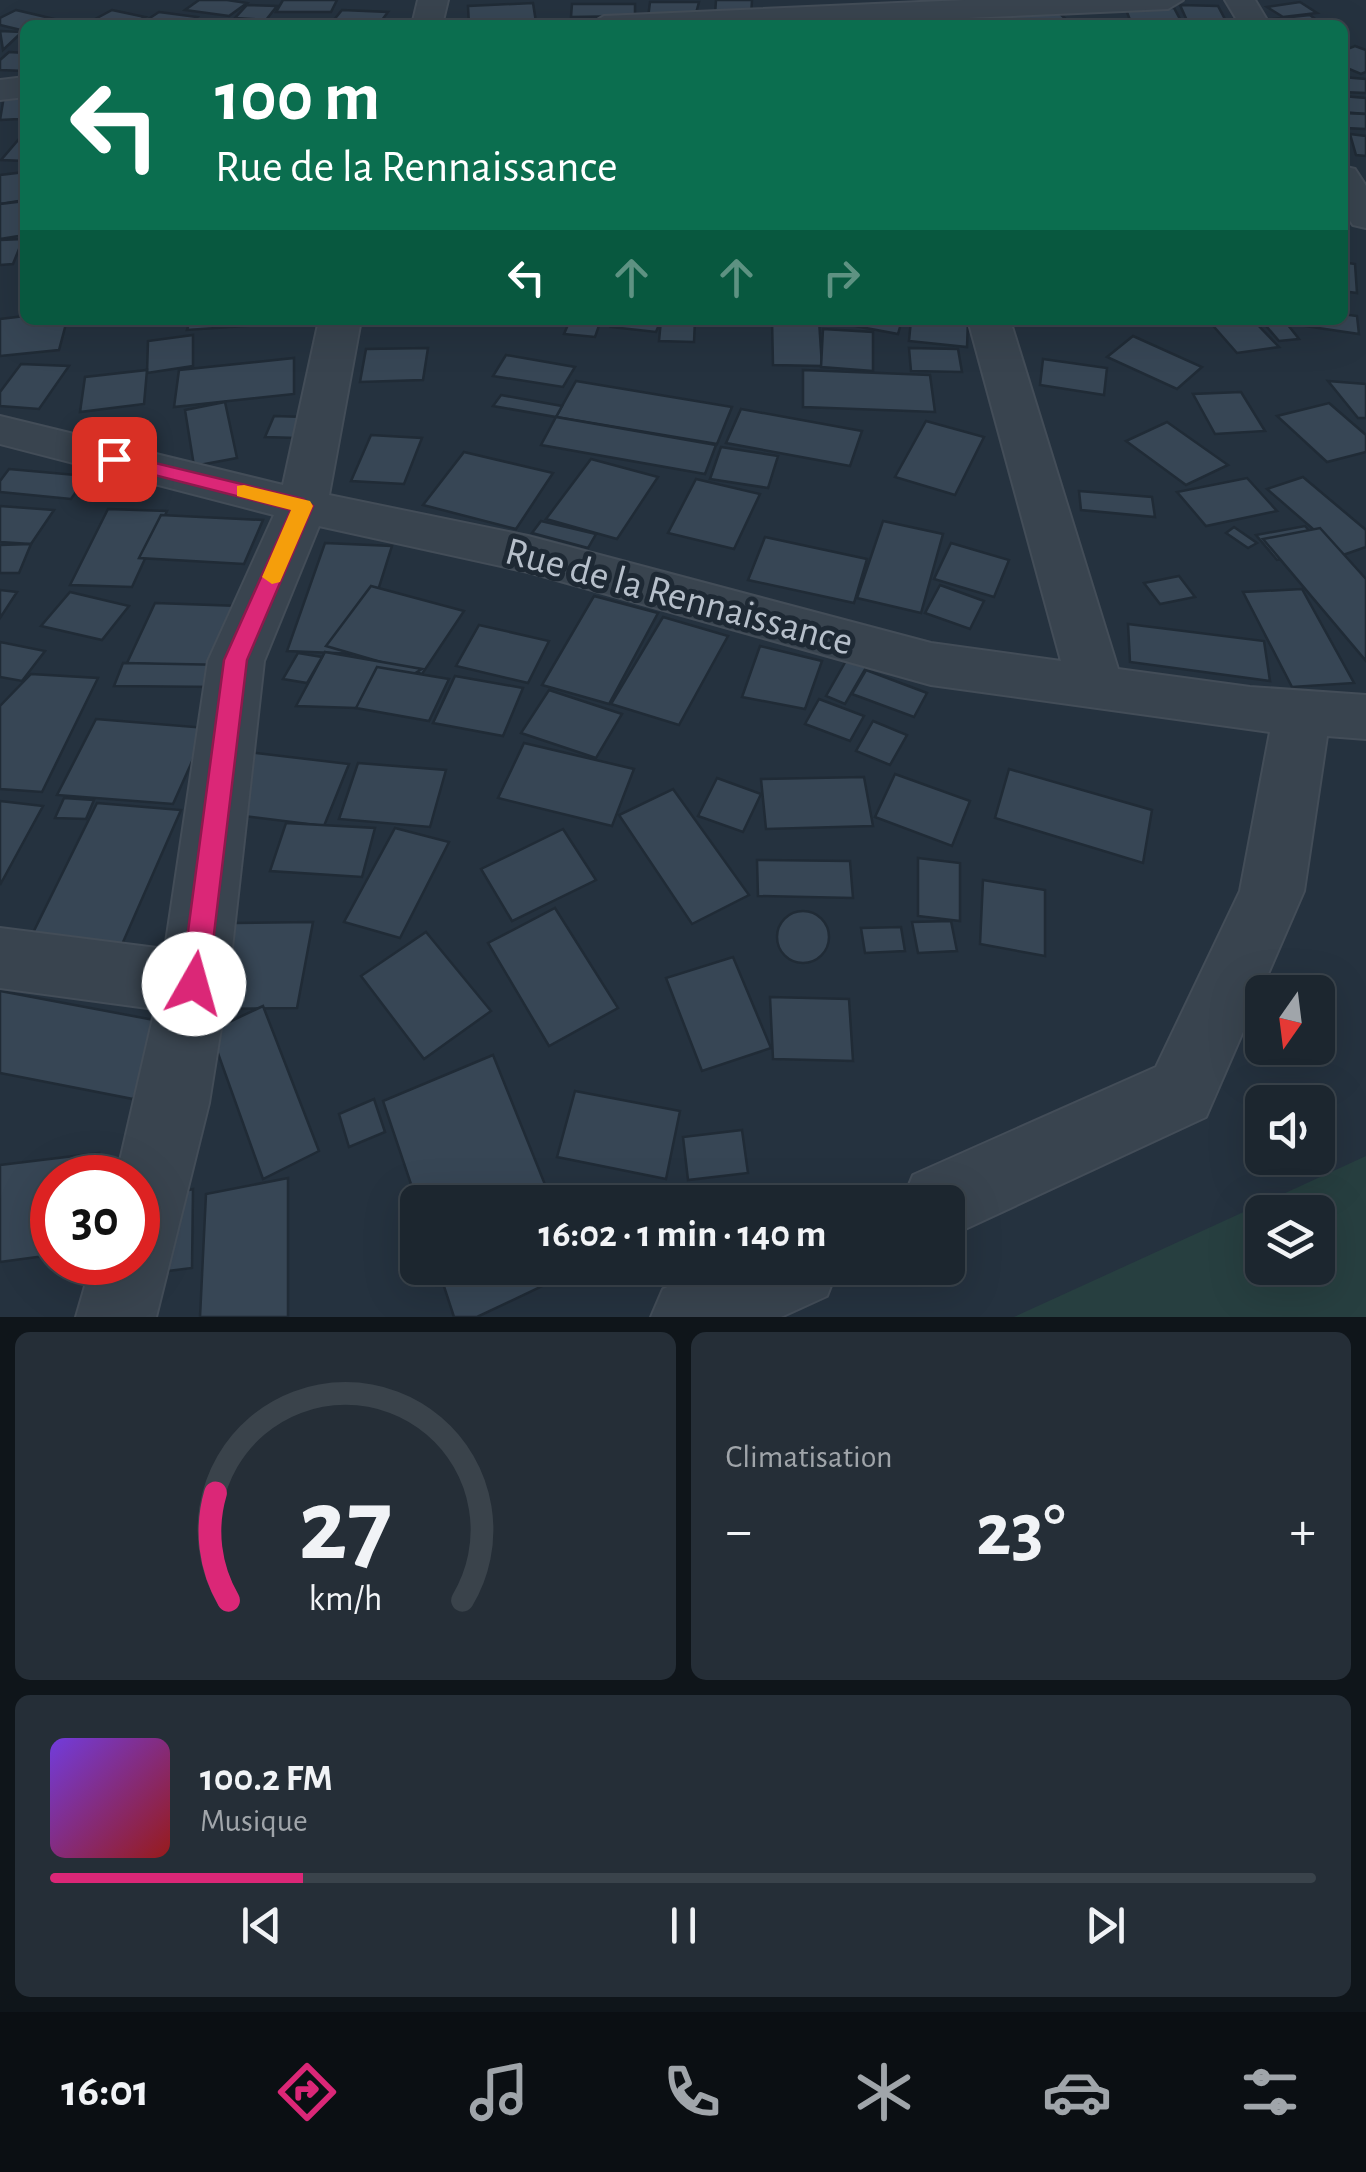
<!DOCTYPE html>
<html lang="fr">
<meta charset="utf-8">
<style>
:root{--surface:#1c262f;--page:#252e37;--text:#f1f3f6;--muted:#a0a5aa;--line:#3a434b;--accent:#db2777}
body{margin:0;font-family:"Alegreya Sans",sans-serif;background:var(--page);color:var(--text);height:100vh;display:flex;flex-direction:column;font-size:38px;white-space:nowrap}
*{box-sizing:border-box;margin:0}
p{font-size:32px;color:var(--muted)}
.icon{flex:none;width:55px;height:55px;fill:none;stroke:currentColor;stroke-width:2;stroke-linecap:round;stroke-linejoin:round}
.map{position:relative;height:1317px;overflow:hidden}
.side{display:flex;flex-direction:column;gap:15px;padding:15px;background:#0f151a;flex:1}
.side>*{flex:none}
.banner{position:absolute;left:20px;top:20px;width:1328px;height:305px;border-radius:15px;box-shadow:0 10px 40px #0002,0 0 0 2px var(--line);background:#0b6e4f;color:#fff;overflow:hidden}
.needle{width:65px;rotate:194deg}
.controls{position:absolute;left:1245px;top:975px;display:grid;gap:20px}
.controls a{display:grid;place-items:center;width:90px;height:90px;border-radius:15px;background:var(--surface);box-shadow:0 10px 40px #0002,0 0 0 2px var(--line);font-size:50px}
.speed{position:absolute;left:30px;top:1155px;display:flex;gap:20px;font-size:50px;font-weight:700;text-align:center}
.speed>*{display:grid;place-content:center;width:130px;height:130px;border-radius:50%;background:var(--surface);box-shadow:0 10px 40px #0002,0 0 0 2px var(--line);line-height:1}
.speed .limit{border:15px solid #d22;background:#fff;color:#111}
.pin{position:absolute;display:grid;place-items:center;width:85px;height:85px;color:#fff;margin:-42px;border-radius:20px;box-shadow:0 5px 15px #0006}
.me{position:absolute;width:110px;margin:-55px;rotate:7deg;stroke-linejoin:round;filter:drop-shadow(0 0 8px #0008)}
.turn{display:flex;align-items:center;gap:35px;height:210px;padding:0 30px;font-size:45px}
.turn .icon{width:130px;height:130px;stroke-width:2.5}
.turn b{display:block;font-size:70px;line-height:85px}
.lanes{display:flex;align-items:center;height:95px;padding:0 30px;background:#0003;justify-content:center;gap:50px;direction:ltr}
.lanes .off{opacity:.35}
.big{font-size:75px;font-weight:700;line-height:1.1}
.side .tile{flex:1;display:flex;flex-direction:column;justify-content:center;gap:15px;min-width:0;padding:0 35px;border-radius:15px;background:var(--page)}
.side .dial{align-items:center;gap:0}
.dial svg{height:260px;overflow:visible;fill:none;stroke:var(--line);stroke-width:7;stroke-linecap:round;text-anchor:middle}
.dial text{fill:var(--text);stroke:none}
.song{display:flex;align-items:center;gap:30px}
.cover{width:120px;height:120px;border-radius:15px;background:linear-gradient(135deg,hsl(260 70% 55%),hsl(0 70% 35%))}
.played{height:10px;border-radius:5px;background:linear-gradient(90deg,var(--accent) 20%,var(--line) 20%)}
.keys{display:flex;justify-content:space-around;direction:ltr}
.heat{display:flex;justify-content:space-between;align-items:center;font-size:55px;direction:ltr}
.side .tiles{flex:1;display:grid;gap:15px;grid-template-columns:1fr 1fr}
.tile:last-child{grid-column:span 2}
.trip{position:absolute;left:400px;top:1185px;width:565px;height:100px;border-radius:15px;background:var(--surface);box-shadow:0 10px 40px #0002,0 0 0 2px var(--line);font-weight:700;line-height:100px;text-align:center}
.dock{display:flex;height:160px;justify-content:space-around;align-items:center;background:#0b0f13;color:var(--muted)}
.dock .icon{width:70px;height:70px}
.dock .active{color:var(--accent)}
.dock b{font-size:45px;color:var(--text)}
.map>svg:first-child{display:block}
.green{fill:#273f40;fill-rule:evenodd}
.building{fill:#374655;stroke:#202b36;stroke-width:2.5}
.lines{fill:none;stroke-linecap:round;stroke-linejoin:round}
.minor-casing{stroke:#434d58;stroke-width:4}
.minor{fill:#39444f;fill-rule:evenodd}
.route{fill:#db2777;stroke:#8e194d;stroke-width:2.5}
.slow{fill:#f59e0b}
.labels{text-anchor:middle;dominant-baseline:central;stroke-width:10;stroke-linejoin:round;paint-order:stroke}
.street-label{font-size:40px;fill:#b6bfca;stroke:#1e2934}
</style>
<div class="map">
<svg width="1366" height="1317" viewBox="0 0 1366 1317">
<rect width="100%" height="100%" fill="#25323f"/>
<path class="green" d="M 1366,1156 L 1366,1317 L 1014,1317 ZM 1262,1212 L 1318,1212 L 1318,1268 L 1262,1268 Z"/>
<g class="building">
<polygon points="199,0 227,0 247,3 229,16 185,10"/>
<polygon points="283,0 337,0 331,12 276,12"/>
<polygon points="716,0 752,0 751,16 715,15"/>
<polygon points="650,2 699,2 695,17 648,18"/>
<polygon points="1300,2 1317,13 1283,17 1267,7"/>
<polygon points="533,3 536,22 469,25 468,6"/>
<polygon points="572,4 635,4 635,16 571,17"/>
<polygon points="247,5 277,6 266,20 235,18"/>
<polygon points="1180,5 1218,6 1228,25 1189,25"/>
<polygon points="1125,7 1174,8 1181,21 1130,20"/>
<polygon points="16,10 67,22 25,25 25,31 0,25 0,18"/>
<polygon points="112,10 145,17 130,25 84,25"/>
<polygon points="342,10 388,12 379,24 333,21"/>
<polygon points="1057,11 1070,23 1008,25 1000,17"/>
<polygon points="159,12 197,17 186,25 139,25"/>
<polygon points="1310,15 1323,25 1279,25 1272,19"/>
<polygon points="984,16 991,24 952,25 947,19"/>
<polygon points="0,31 22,32 3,50"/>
<polygon points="1355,46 1366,50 1366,72 1361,74 1342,66 1342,51"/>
<polygon points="9,52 25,53 25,71 0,70 0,60"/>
<polygon points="1342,77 1366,79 1366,93 1342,92"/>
<polygon points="4,96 25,96 25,110 19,119 0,120"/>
<polygon points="1342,96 1366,98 1366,114 1342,112"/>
<polygon points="1342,113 1366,114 1366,129 1345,128"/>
<polygon points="1350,134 1366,136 1366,156 1356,155"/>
<polygon points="19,139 25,139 25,161 1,160"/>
<polygon points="25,172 25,200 0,204 0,175"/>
<polygon points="25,201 25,235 0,239 0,204"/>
<polygon points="23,239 13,264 0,265 0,240"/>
<polygon points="1342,262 1355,264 1357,293 1342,291"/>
<polygon points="1342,314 1357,316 1359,334 1298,325 1298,320 1342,320"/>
<polygon points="25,316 25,320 67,320 59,350 0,356 0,319"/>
<polygon points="190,320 330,320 187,330"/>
<polygon points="570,320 601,320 595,337 564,334"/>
<polygon points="614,320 661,320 656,332 611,327"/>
<polygon points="661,320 695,320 694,342 659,341"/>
<polygon points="772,320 819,320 822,366 773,365"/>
<polygon points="823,320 902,320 898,334"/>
<polygon points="911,320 968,320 967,347 909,341"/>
<polygon points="1208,320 1253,320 1279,347 1237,353"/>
<polygon points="1261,320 1284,320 1299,339 1279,341"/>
<polygon points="823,329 873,332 873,371 821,367"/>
<polygon points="193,335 193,366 147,373 148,341"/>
<polygon points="1133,336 1202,367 1177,389 1107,357"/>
<polygon points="428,348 423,380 360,382 366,349"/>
<polygon points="909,348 958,349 962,372 911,371"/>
<polygon points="506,355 575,367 563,387 493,376"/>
<polygon points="294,358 294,394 174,407 179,370"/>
<polygon points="1043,359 1107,368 1104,395 1040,385"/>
<polygon points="21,364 69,366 39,409 0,406 0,392"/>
<polygon points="147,370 144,404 80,412 85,377"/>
<polygon points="803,370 930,375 935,412 803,407"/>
<polygon points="576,381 732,407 717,444 556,417"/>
<polygon points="1328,381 1366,384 1366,418 1358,418"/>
<polygon points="1241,392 1265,431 1215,434 1193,394"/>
<polygon points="501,395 562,406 556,417 493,406"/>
<polygon points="225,402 237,458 194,466 185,410"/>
<polygon points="1329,403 1366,435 1366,452 1327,462 1277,416"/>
<polygon points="741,409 862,431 850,466 726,443"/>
<polygon points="274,416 305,417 297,438 265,437"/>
<polygon points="556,417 716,445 705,474 541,445"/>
<polygon points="926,421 984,437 955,495 895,477"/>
<polygon points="1167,422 1228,465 1186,485 1126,441"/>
<polygon points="371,435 422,438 404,484 351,481"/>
<polygon points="721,447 778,456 768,488 710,479"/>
<polygon points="464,452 553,473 516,529 423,505"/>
<polygon points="591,459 658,477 617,539 546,519"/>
<polygon points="9,469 87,476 71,499 0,492 0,481"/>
<polygon points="1303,477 1366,530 1366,547 1343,555 1267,489"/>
<polygon points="1247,478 1277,511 1206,526 1177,492"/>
<polygon points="696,479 760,494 734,549 668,533"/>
<polygon points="1079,491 1152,497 1155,517 1081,510"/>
<polygon points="0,506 54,510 31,544 0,542"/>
<polygon points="108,509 167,511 132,587 70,585"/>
<polygon points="161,515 263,520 244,564 139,558"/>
<polygon points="541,521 596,534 588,548 532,533"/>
<polygon points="883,521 943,534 921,613 857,598"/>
<polygon points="1305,526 1327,551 1277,560 1256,535"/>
<polygon points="1234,527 1257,543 1248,548 1226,533"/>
<polygon points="1320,528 1366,579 1366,661 1263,539"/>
<polygon points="765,537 867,559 854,603 748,580"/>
<polygon points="325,543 392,546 358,654 287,651"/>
<polygon points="951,543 1009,560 994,597 934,579"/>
<polygon points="31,544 19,573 0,573 0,545"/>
<polygon points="1179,576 1195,597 1160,604 1144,583"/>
<polygon points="940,585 984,601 970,629 925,613"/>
<polygon points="371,586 464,611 422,674 326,646"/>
<polygon points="1302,589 1354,683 1292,687 1243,592"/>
<polygon points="0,590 17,592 0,618"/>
<polygon points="70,592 129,606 102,640 41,626"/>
<polygon points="594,596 658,613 609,704 542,685"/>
<polygon points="155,603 240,606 216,667 127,663"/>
<polygon points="663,617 728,636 679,725 611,704"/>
<polygon points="1128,624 1264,641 1270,681 1130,662"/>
<polygon points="479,625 549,641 528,683 456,666"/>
<polygon points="0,642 45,651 22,681 0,677"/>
<polygon points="760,646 822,661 805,709 742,697"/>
<polygon points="325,652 422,669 356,708 296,706"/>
<polygon points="298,653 322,657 307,683 283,679"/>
<polygon points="847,659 867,666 845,704 826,696"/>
<polygon points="123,663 229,665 221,687 114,686"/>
<polygon points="377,667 449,679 429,721 356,708"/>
<polygon points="866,670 927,693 914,717 852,694"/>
<polygon points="31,674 98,678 42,792 0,789 0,706"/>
<polygon points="455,676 523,688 503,736 433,723"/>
<polygon points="549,690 622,714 596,758 521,733"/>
<polygon points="819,699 864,716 850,741 805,724"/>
<polygon points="96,719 207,728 173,804 57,795"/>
<polygon points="873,721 907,735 890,765 856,751"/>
<polygon points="524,743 634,769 612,826 498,798"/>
<polygon points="248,752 349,764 324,826 219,813"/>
<polygon points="358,763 446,770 430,827 339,819"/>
<polygon points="1009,769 1152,810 1143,863 995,818"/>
<polygon points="895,774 970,801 952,846 875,817"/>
<polygon points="864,777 873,826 766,829 761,779"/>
<polygon points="717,778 761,794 743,832 698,816"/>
<polygon points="673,789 749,895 692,924 619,815"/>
<polygon points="64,798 94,800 86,819 55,818"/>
<polygon points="0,801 43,806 0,885"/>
<polygon points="97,803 181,810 120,949 29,941"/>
<polygon points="286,823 375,828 362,877 270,871"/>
<polygon points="395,828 449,842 400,938 344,922"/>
<polygon points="563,829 596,880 512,921 481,869"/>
<polygon points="918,858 960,863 960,921 918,916"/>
<polygon points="757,860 850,861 853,898 758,896"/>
<polygon points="983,880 1045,890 1045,956 980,944"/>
<polygon points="555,908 618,1008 549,1046 488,943"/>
<circle cx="803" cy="937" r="26"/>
<polygon points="951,921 957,951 918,953 912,922"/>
<polygon points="313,922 297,1008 215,1009 235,923"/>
<polygon points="901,927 905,951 865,953 861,928"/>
<polygon points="426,932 491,1011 424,1059 361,976"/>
<polygon points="733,957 771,1048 702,1071 666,978"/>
<polygon points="0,991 170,1023 133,1099 0,1073"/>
<polygon points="770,997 849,999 853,1061 773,1059"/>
<polygon points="263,1006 319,1151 263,1179 210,1031"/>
<polygon points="493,1055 552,1202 418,1205 383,1101"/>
<polygon points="575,1091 680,1111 666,1179 557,1157"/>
<polygon points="374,1099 385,1132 349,1147 339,1114"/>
<polygon points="742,1130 748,1173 688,1180 683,1137"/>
<polygon points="99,1153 95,1178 52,1178 52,1255 0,1262 0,1165"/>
<polygon points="288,1178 288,1317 200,1317 206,1194"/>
<polygon points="193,1189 192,1268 144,1274 163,1196"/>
<polygon points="438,1268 578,1268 578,1269 477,1317 454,1317"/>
</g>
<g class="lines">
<g class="minor-casing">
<g id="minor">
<polygon points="418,0 448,0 442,25 412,25"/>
<polygon points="965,0 1183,0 1168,9 808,25 589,25 604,16"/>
<polygon points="1225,0 1255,0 1270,25 1240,25"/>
<polygon points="25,77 25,97 0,100 0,80"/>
<polygon points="1342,166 1355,169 1366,186 1366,228 1353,225 1342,209"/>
<polygon points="319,320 361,320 329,495 528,536 931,643 1061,661 968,320 1010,320 1118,669 1250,687 1366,695 1366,739 1327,736 1304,891 1206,1117 948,1237 948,1202 902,1202 913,1175 1156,1067 1240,891 1270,732 931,685 528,572 319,526 264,661 228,984 209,1103 156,1317 76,1317 92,1262 138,1262 138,1178 116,1178 155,1009 0,988 0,928 165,949 208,661 274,515 0,444 0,416 283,485"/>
<polygon points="710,1268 838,1268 827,1296 781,1317 651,1317 663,1289"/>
</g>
</g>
<use href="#minor" class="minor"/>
</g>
<polygon class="route" points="114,453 303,499 313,506 247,660 208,984 204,993 194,997 185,993 181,984 224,660 291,510 107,463 104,459"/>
<polygon class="slow" points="244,485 310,501 313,506 280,582 272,584 262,577 291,510 237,496 237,486"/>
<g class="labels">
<g class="street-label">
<text transform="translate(679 597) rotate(15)">Rue de la Rennaissance</text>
</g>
</g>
</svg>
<div class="controls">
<a><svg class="needle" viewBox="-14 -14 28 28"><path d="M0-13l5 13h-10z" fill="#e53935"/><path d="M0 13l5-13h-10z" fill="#a0a5aa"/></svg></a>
<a><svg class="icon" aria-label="sound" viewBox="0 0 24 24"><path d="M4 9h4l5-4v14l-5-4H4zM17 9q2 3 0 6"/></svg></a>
<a><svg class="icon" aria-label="layers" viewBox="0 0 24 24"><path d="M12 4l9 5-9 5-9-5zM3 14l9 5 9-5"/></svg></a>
</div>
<div class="speed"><div class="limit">30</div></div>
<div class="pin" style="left:114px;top:459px;background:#d93025"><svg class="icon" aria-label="arrive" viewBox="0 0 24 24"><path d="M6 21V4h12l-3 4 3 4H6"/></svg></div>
<svg class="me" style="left:194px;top:984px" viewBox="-20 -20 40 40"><circle r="19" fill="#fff"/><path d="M0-13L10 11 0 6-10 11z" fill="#db2777"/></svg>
<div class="trip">16:02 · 1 min · 140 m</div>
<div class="banner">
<div class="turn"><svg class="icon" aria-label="left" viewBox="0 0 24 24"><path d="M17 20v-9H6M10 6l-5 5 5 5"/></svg><div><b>100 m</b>Rue de la Rennaissance</div></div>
<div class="lanes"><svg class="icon" aria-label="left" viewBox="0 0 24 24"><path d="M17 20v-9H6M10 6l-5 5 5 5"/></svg><svg class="icon off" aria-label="ahead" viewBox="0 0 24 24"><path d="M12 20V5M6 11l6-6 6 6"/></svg><svg class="icon off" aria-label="ahead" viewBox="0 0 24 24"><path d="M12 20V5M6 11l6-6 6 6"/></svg><svg class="icon off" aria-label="right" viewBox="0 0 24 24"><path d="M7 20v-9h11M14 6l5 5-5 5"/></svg></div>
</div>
</div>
<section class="side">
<div class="tiles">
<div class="tile dial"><svg viewBox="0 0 100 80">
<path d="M14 69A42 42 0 1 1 86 69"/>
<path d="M14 69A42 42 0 0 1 10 36" stroke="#db2777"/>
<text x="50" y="56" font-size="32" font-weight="700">27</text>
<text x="50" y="72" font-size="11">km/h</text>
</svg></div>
<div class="tile"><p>Climatisation</p>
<div class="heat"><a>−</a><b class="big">23°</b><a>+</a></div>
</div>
<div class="tile">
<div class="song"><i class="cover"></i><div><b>100.2 FM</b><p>Musique</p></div></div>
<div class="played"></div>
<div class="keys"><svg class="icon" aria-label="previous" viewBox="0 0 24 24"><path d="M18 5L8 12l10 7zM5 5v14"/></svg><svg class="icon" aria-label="pause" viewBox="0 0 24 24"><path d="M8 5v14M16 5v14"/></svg><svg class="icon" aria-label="next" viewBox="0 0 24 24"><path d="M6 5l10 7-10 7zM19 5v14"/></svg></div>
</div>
</div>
</section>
<nav class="dock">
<b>16:01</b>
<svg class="icon active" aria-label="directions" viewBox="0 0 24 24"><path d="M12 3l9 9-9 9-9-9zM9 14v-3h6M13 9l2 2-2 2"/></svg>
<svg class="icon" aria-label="music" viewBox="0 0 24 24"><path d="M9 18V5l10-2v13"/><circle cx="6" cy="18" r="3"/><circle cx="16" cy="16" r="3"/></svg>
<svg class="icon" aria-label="phone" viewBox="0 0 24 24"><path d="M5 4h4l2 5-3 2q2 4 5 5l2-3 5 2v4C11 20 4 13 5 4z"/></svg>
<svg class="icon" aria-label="climate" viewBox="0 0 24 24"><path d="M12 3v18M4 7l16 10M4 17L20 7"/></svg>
<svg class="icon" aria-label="car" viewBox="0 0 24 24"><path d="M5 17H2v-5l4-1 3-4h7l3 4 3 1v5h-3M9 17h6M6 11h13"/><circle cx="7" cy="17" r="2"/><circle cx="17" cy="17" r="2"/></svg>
<svg class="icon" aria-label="filters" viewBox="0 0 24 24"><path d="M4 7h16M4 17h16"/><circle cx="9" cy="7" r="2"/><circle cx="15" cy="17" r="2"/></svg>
</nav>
